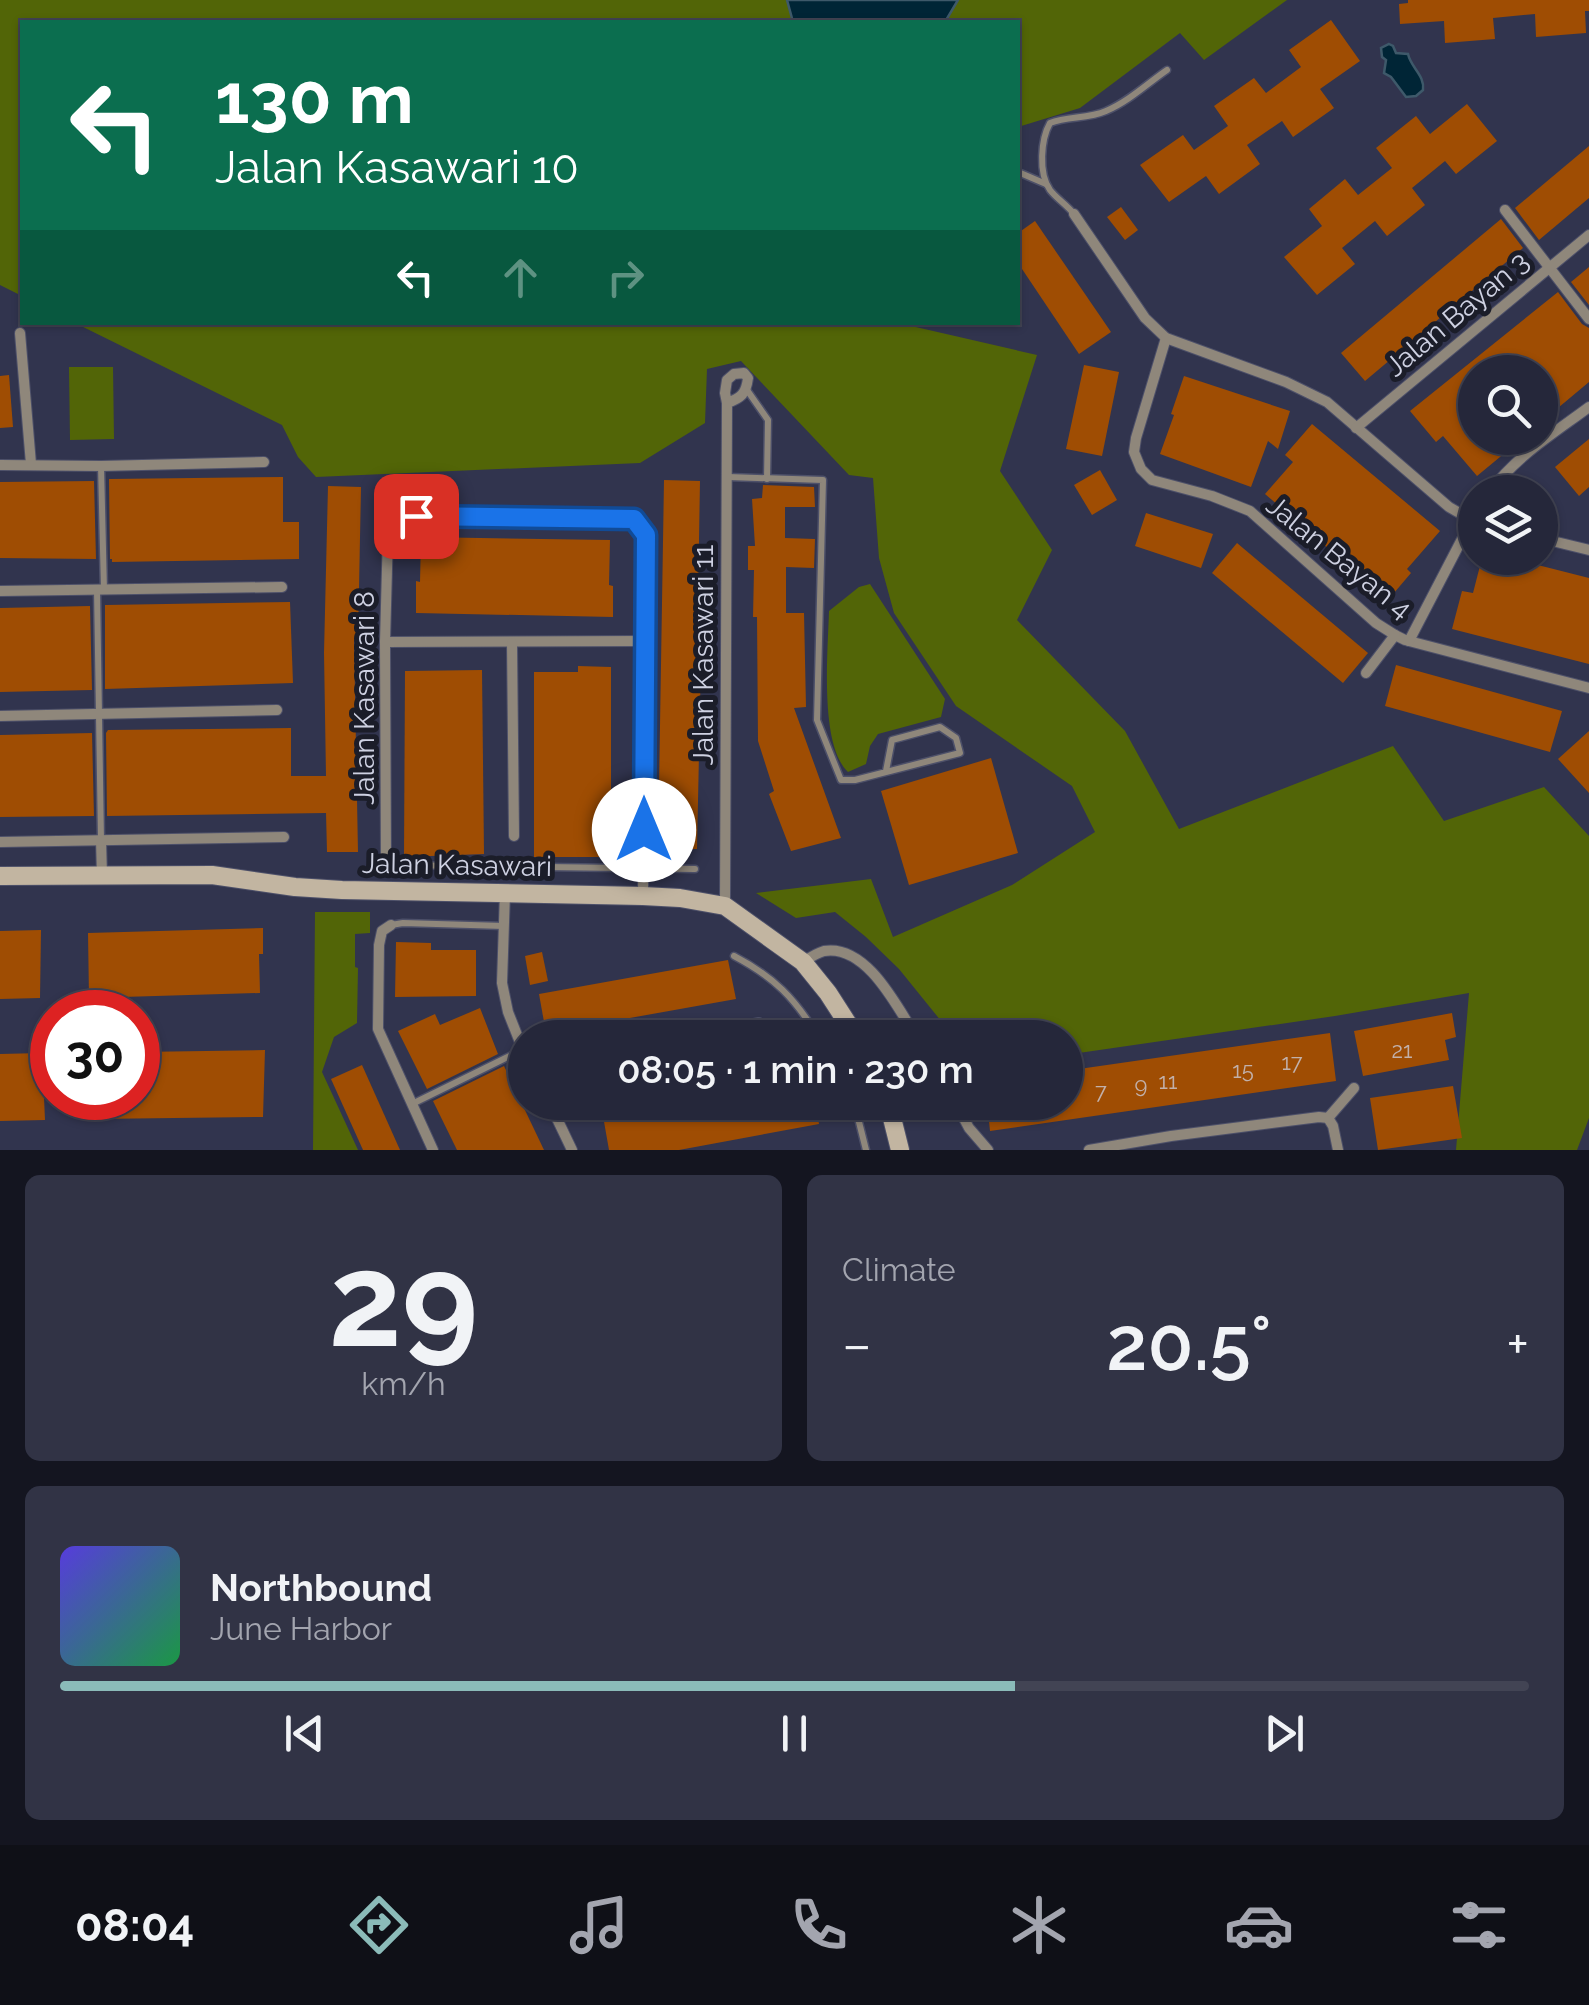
<!DOCTYPE html>
<meta charset="utf-8">
<style>
:root{--surface:#25273a;--page:#313345;--text:#f1f3f6;--muted:#a3a5af;--line:#424454;--accent:#8bbbb9}
body{margin:0;font-family:Raleway,sans-serif;background:var(--page);color:var(--text);height:100vh;display:flex;flex-direction:column;font-size:38px;white-space:nowrap}
*{box-sizing:border-box;margin:0}
p{font-size:32px;color:var(--muted)}
.icon{flex:none;width:55px;height:55px;fill:none;stroke:currentColor;stroke-width:2;stroke-linecap:round;stroke-linejoin:round}
.map{position:relative;height:1150px;overflow:hidden}
.sheet{display:flex;flex-direction:column;gap:25px;padding:25px;background:#141520;flex:1}
.sheet>*{flex:none}
.top-card{position:absolute;left:20px;top:20px;width:1000px;height:305px;border-radius:0px;box-shadow:0 2px 8px #0004,0 0 0 2px var(--line);background:#0b6e4f;color:#fff;overflow:hidden}
.fabs{position:absolute;left:1458px;top:355px;display:grid;gap:20px}
.fabs a{display:grid;place-items:center;width:100px;height:100px;border-radius:50%;background:var(--surface);box-shadow:0 2px 8px #0004,0 0 0 2px var(--line);font-size:50px}
.speed{position:absolute;left:30px;top:990px;display:flex;gap:20px;font-size:50px;font-weight:700;text-align:center}
.speed>*{display:grid;place-content:center;width:130px;height:130px;border-radius:50%;background:var(--surface);box-shadow:0 2px 8px #0004,0 0 0 2px var(--line);line-height:1}
.speed .limit{border:15px solid #d22;background:#fff;color:#111}
.pin{position:absolute;display:grid;place-items:center;width:85px;height:85px;color:#fff;margin:-42px;border-radius:20px;box-shadow:0 5px 15px #0006}
.me{position:absolute;width:110px;margin:-55px;rotate:0deg;stroke-linejoin:round;filter:drop-shadow(0 0 8px #0008)}
.turn{display:flex;align-items:center;gap:35px;height:210px;padding:0 30px;font-size:45px}
.turn .icon{width:130px;height:130px;stroke-width:2.5}
.turn b{display:block;font-size:70px;line-height:85px}
.lanes{display:flex;align-items:center;height:95px;padding:0 30px;background:#0003;justify-content:center;gap:50px;direction:ltr}
.lanes .off{opacity:.35}
.big{font-size:75px;font-weight:600;line-height:1.1}
.sheet .tile{flex:1;display:flex;flex-direction:column;justify-content:center;gap:15px;min-width:0;padding:0 35px;border-radius:15px;background:var(--page)}
.sheet .dial{align-items:center;gap:0}
.dial b{font-size:130px;line-height:1}
.song{display:flex;align-items:center;gap:30px}
.cover{width:120px;height:120px;border-radius:15px;background:linear-gradient(135deg,hsl(250 70% 55%),hsl(140 70% 35%))}
.played{height:10px;border-radius:5px;background:linear-gradient(90deg,var(--accent) 65%,var(--line) 65%)}
.keys{display:flex;justify-content:space-around;direction:ltr}
.heat{display:flex;justify-content:space-between;align-items:center;font-size:55px;direction:ltr}
.sheet .tiles{flex:1;display:grid;gap:25px;grid-template-columns:1fr 1fr}
.tile:last-child{grid-column:span 2}
.trip{position:absolute;left:508px;top:1020px;width:575px;height:100px;border-radius:50px;background:var(--surface);box-shadow:0 2px 8px #0004,0 0 0 2px var(--line);font-weight:600;line-height:100px;text-align:center}
.tabs{display:flex;height:160px;justify-content:space-around;align-items:center;background:#0f1017;color:var(--muted)}
.tabs .icon{width:70px;height:70px}
.tabs .selected{color:var(--accent)}
.tabs b{font-size:45px;color:var(--text)}
.map>svg:first-child{display:block}
.green{fill:#526507}
.water{fill:#002536;stroke:#3e596a;stroke-width:2.5}
.building{fill:#9f4d03}
.lines{fill:none;stroke-linecap:round;stroke-linejoin:round}
.lane-casing{stroke:#4d5069;stroke-width:9}
.street-casing{stroke:#4d5069;stroke-width:12}
.secondary-casing{stroke:#4d5069;stroke-width:20}
.lane{stroke:#8f877b;stroke-width:6}
.street{stroke:#8f877b;stroke-width:10}
.secondary{stroke:#c2b5a1;stroke-width:18}
.route-casing{stroke:#114b97;stroke-width:25}
.route{stroke:#1a73e8;stroke-width:18}
.labels{text-anchor:middle;dominant-baseline:central;stroke-width:10;stroke-linejoin:round;paint-order:stroke}
.number-label{font-size:22px;fill:#c2b0aa}
.street-label{font-size:28px;fill:#ced1e2;stroke:#1b1d29}
</style>
<div class="map">
<svg width="1589" height="1150" viewBox="0 0 1589 1150">
<rect width="100%" height="100%" fill="#31344e"/>
<g class="green">
<polygon points="0,0 787,0 793,22 22,22 22,296 0,285"/>
<polygon points="958,0 1287,0 1204,60 1180,33 1080,108 1018,127 1018,22 988,22 985,18 979,22 945,22"/>
<polygon points="894,322 1037,355 1000,471 1052,550 1017,620 1125,731 1179,829 1393,746 1444,821 1544,787 1589,836 1589,1118 1577,1150 1456,1150 1469,993 1335,1016 1065,1055 1065,1038 954,1037 899,969 866,937 835,912 796,918 756,893 871,879 893,937 1012,885 1095,832 1072,786 956,706 894,613 879,558 873,478 849,475 741,361 707,369 705,423 640,463 316,477 298,457 282,425 75,323"/>
<polygon points="69,367 113,367 114,439 70,440"/>
<path d="M 870,584 L 945,699 L 941,717 L 878,734 L 870,746 L 866,764 L 848,772 C 819,745 828,650 829,611 L 859,587 Z"/>
<polygon points="315,912 370,912 370,933 355,934 355,967 358,968 357,1023 334,1037 322,1072 358,1150 313,1150"/>
</g>
<g class="water">
<polygon points="787,0 958,0 945,22 793,22"/>
<path d="M 1389,44 L 1393,46 L 1396,53 L 1408,54 C 1411,68 1425,75 1423,90 L 1416,96 L 1406,97 L 1391,77 L 1384,73 L 1386,60 L 1382,57 L 1381,48 Z"/>
</g>
<g class="building">
<polygon points="1408,0 1589,0 1589,11 1585,11 1586,33 1536,37 1535,14 1493,18 1495,39 1445,43 1444,21 1400,24 1399,4 1408,3"/>
<polygon points="1331,20 1360,61 1320,89 1334,108 1293,137 1282,121 1247,145 1260,164 1219,194 1206,176 1169,202 1140,165 1183,135 1194,150 1228,126 1214,106 1254,78 1266,93 1301,67 1289,50"/>
<polygon points="1467,104 1497,141 1456,174 1445,161 1412,188 1425,205 1387,236 1375,221 1342,248 1355,264 1317,295 1284,257 1322,226 1309,209 1345,179 1358,195 1392,168 1376,148 1416,116 1430,134"/>
<polygon points="1589,146 1589,198 1539,240 1515,208"/>
<polygon points="1121,207 1138,230 1125,240 1107,217"/>
<polygon points="1501,219 1523,248 1365,381 1341,353"/>
<polygon points="1035,221 1111,332 1079,354 1018,263 1018,233"/>
<polygon points="1589,267 1589,305 1571,282"/>
<polygon points="1558,292 1582,324 1589,328 1589,382 1540,423 1540,372 1475,372 1475,438 1523,438 1477,476 1443,436 1436,442 1410,411"/>
<polygon points="1084,365 1119,372 1102,456 1066,449"/>
<polygon points="9,375 13,427 0,428 0,376"/>
<polygon points="1184,376 1290,411 1278,449 1268,441 1251,487 1160,454 1174,415 1171,414"/>
<polygon points="1312,424 1440,531 1407,569 1411,573 1388,600 1265,494 1293,462 1285,455"/>
<polygon points="1589,439 1589,487 1579,496 1555,467"/>
<polygon points="1100,470 1117,500 1092,515 1074,485"/>
<polygon points="283,477 283,522 299,522 299,559 112,562 112,559 110,559 109,479"/>
<polygon points="664,480 700,481 697,659 701,659 697,849 658,849"/>
<polygon points="94,481 96,559 0,558 0,482"/>
<polygon points="763,485 814,487 815,507 785,507 785,538 815,539 814,568 786,567 786,613 804,613 806,707 794,708 841,838 791,851 769,794 774,791 758,741 757,617 753,617 754,570 748,570 748,546 755,546 752,499 762,498"/>
<polygon points="328,486 361,487 358,640 354,640 358,852 327,852 326,813 107,816 106,733 108,730 291,728 291,776 326,776 324,653"/>
<polygon points="1146,513 1213,534 1201,568 1135,546"/>
<polygon points="421,537 610,540 609,585 613,586 613,617 416,613 416,581 420,582"/>
<polygon points="1237,543 1368,653 1343,683 1212,573"/>
<polygon points="1482,558 1510,558 1589,578 1589,664 1452,629 1462,591 1473,593"/>
<polygon points="290,602 293,683 105,689 105,605"/>
<polygon points="90,606 92,690 0,692 0,608"/>
<polygon points="1396,665 1562,711 1550,752 1385,706"/>
<polygon points="578,666 611,667 611,857 534,857 534,672 578,672"/>
<polygon points="482,670 484,854 404,857 405,671"/>
<polygon points="1589,731 1589,793 1558,759"/>
<polygon points="92,733 94,816 0,817 0,735"/>
<polygon points="991,758 1018,853 909,885 881,791"/>
<polygon points="263,928 263,954 259,954 260,993 89,998 88,933"/>
<polygon points="41,930 40,998 0,999 0,931"/>
<polygon points="396,942 431,943 431,950 476,950 476,996 395,997"/>
<polygon points="542,952 548,981 530,985 525,956"/>
<polygon points="728,960 736,999 546,1033 539,994"/>
<polygon points="480,1008 498,1054 427,1089 398,1031 435,1014 440,1025"/>
<polygon points="1452,1013 1456,1037 1445,1040 1449,1060 1363,1076 1354,1031"/>
<polygon points="1330,1033 1336,1081 990,1131 987,1102 1065,1102 1065,1071"/>
<polygon points="265,1050 263,1117 94,1119 94,1098 138,1098 138,1052"/>
<polygon points="42,1053 45,1120 0,1121 0,1054"/>
<polygon points="362,1065 400,1150 363,1150 331,1079"/>
<polygon points="504,1066 544,1150 457,1150 433,1101"/>
<polygon points="1453,1086 1462,1138 1378,1150 1370,1098"/>
<polygon points="585,1102 815,1102 819,1124 679,1150 609,1150 603,1116 589,1119"/>
</g>
<g class="lines">
<g class="lane-casing">
<g id="lane">
<polyline points="1018,172 1046,184"/>
<path d="M 1074,214 C 1067,205 1056,198 1050,190 C 1038,173 1041,139 1050,123 C 1068,116 1088,119 1106,111 C 1128,102 1148,83 1167,70"/>
<polyline points="747,390 768,420 767,479"/>
<polyline points="101,466 104,590"/>
<polyline points="728,477 823,480 817,720 841,780 855,780 960,753 956,738 940,727 892,740 886,771"/>
<polyline points="97,590 101,840"/>
<polyline points="387,865 695,869"/>
<polyline points="391,925 403,923 504,926"/>
<path d="M 734,956 C 774,977 795,998 819,1038"/>
<polyline points="854,1102 866,1150"/>
<polyline points="412,1104 522,1050"/>
</g>
</g>
<g class="street-casing">
<g id="street">
<polyline points="1505,210 1589,319"/>
<polyline points="1074,214 1145,318 1166,338 1286,382 1327,402 1449,507 1475,522"/>
<polyline points="20,333 31,464"/>
<polyline points="1166,338 1136,438 1134,452 1141,469 1152,480 1212,496 1250,511 1376,623 1395,635 1405,640 1589,688"/>
<polyline points="1356,428 1589,235"/>
<polyline points="0,465 101,466 264,462"/>
<path d="M 1490,492 C 1515,457 1554,433 1589,407"/>
<polyline points="1540,538 1589,550"/>
<polyline points="0,591 282,587"/>
<polyline points="1409,641 1475,514"/>
<polyline points="385,642 645,641"/>
<polyline points="512,643 514,836"/>
<polyline points="1366,673 1395,635"/>
<polyline points="0,716 277,710"/>
<polyline points="101,840 102,876"/>
<polyline points="0,842 284,837"/>
<polyline points="386,865 385,642 388,532 396,522 416,517 633,519 646,535 643,896"/>
<polyline points="505,892 502,983 508,1012 525,1055"/>
<path d="M 725,906 L 727,403 L 725,393 L 727,380 L 734,374 L 744,373 L 748,378 C 746,394 741,398 727,403"/>
<polyline points="391,925 382,931 379,945 378,1029 433,1150"/>
<path d="M 803,962 C 809,958 817,953 824,951 C 867,944 897,1007 917,1038"/>
<polyline points="681,1038 759,1023"/>
<polyline points="549,1102 572,1150"/>
<polyline points="955,1102 969,1128 988,1150"/>
<polyline points="1328,1118 1354,1088"/>
<polyline points="1089,1150 1171,1136 1319,1117 1328,1118 1333,1126 1338,1150"/>
</g>
</g>
<g class="secondary-casing">
<g id="secondary">
<polyline points="0,876 212,875 295,887 342,890 643,896 680,898 725,906 803,962 828,993 857,1038"/>
<polyline points="888,1102 900,1150"/>
</g>
</g>
<use href="#lane" class="lane"/>
<use href="#street" class="street"/>
<use href="#secondary" class="secondary"/>
</g>
<g class="lines">
<g class="route-casing">
<polyline id="route" points="416,516 634,519 646,535 644,830"/>
</g>
<use href="#route" class="route"/>
</g>
<g class="labels">
<g class="number-label">
<text x="1402" y="1050">21</text>
<text x="1292" y="1062">17</text>
<text x="1243" y="1070">15</text>
<text x="1168" y="1081">11</text>
<text x="1141" y="1085">9</text>
<text x="1101" y="1091">7</text>
</g>
<g class="street-label">
<text transform="translate(1457 314) rotate(-40)">Jalan Bayan 3</text>
<text transform="translate(1339 557) rotate(39)">Jalan Bayan 4</text>
<text transform="translate(703 655) rotate(-90)">Jalan Kasawari 11</text>
<text transform="translate(364 698) rotate(-90)">Jalan Kasawari 8</text>
<text transform="translate(457 865) rotate(1)">Jalan Kasawari</text>
</g>
</g>
</svg>
<div class="fabs">
<a><svg class="icon" aria-label="search" viewBox="0 0 24 24"><circle cx="10" cy="10" r="6"/><path d="M15 15l6 6"/></svg></a>
<a><svg class="icon" aria-label="layers" viewBox="0 0 24 24"><path d="M12 4l9 5-9 5-9-5zM3 14l9 5 9-5"/></svg></a>
</div>
<div class="speed"><div class="limit">30</div></div>
<div class="pin" style="left:416px;top:516px;background:#d93025"><svg class="icon" aria-label="arrive" viewBox="0 0 24 24"><path d="M6 21V4h12l-3 4 3 4H6"/></svg></div>
<svg class="me" style="left:644px;top:830px" viewBox="-20 -20 40 40"><circle r="19" fill="#fff"/><path d="M0-13L10 11 0 6-10 11z" fill="#1a73e8"/></svg>
<div class="trip">08:05 · 1 min · 230 m</div>
<div class="top-card">
<div class="turn"><svg class="icon" aria-label="left" viewBox="0 0 24 24"><path d="M17 20v-9H6M10 6l-5 5 5 5"/></svg><div><b>130 m</b>Jalan Kasawari 10</div></div>
<div class="lanes"><svg class="icon" aria-label="left" viewBox="0 0 24 24"><path d="M17 20v-9H6M10 6l-5 5 5 5"/></svg><svg class="icon off" aria-label="ahead" viewBox="0 0 24 24"><path d="M12 20V5M6 11l6-6 6 6"/></svg><svg class="icon off" aria-label="right" viewBox="0 0 24 24"><path d="M7 20v-9h11M14 6l5 5-5 5"/></svg></div>
</div>
</div>
<section class="sheet">
<div class="tiles">
<div class="tile dial"><b>29</b><p>km/h</p></div>
<div class="tile"><p>Climate</p>
<div class="heat"><a>−</a><b class="big">20.5°</b><a>+</a></div>
</div>
<div class="tile">
<div class="song"><i class="cover"></i><div><b>Northbound</b><p>June Harbor</p></div></div>
<div class="played"></div>
<div class="keys"><svg class="icon" aria-label="previous" viewBox="0 0 24 24"><path d="M18 5L8 12l10 7zM5 5v14"/></svg><svg class="icon" aria-label="pause" viewBox="0 0 24 24"><path d="M8 5v14M16 5v14"/></svg><svg class="icon" aria-label="next" viewBox="0 0 24 24"><path d="M6 5l10 7-10 7zM19 5v14"/></svg></div>
</div>
</div>
</section>
<nav class="tabs">
<b>08:04</b>
<svg class="icon selected" aria-label="directions" viewBox="0 0 24 24"><path d="M12 3l9 9-9 9-9-9zM9 14v-3h6M13 9l2 2-2 2"/></svg>
<svg class="icon" aria-label="music" viewBox="0 0 24 24"><path d="M9 18V5l10-2v13"/><circle cx="6" cy="18" r="3"/><circle cx="16" cy="16" r="3"/></svg>
<svg class="icon" aria-label="phone" viewBox="0 0 24 24"><path d="M5 4h4l2 5-3 2q2 4 5 5l2-3 5 2v4C11 20 4 13 5 4z"/></svg>
<svg class="icon" aria-label="climate" viewBox="0 0 24 24"><path d="M12 3v18M4 7l16 10M4 17L20 7"/></svg>
<svg class="icon" aria-label="car" viewBox="0 0 24 24"><path d="M5 17H2v-5l4-1 3-4h7l3 4 3 1v5h-3M9 17h6M6 11h13"/><circle cx="7" cy="17" r="2"/><circle cx="17" cy="17" r="2"/></svg>
<svg class="icon" aria-label="filters" viewBox="0 0 24 24"><path d="M4 7h16M4 17h16"/><circle cx="9" cy="7" r="2"/><circle cx="15" cy="17" r="2"/></svg>
</nav>
